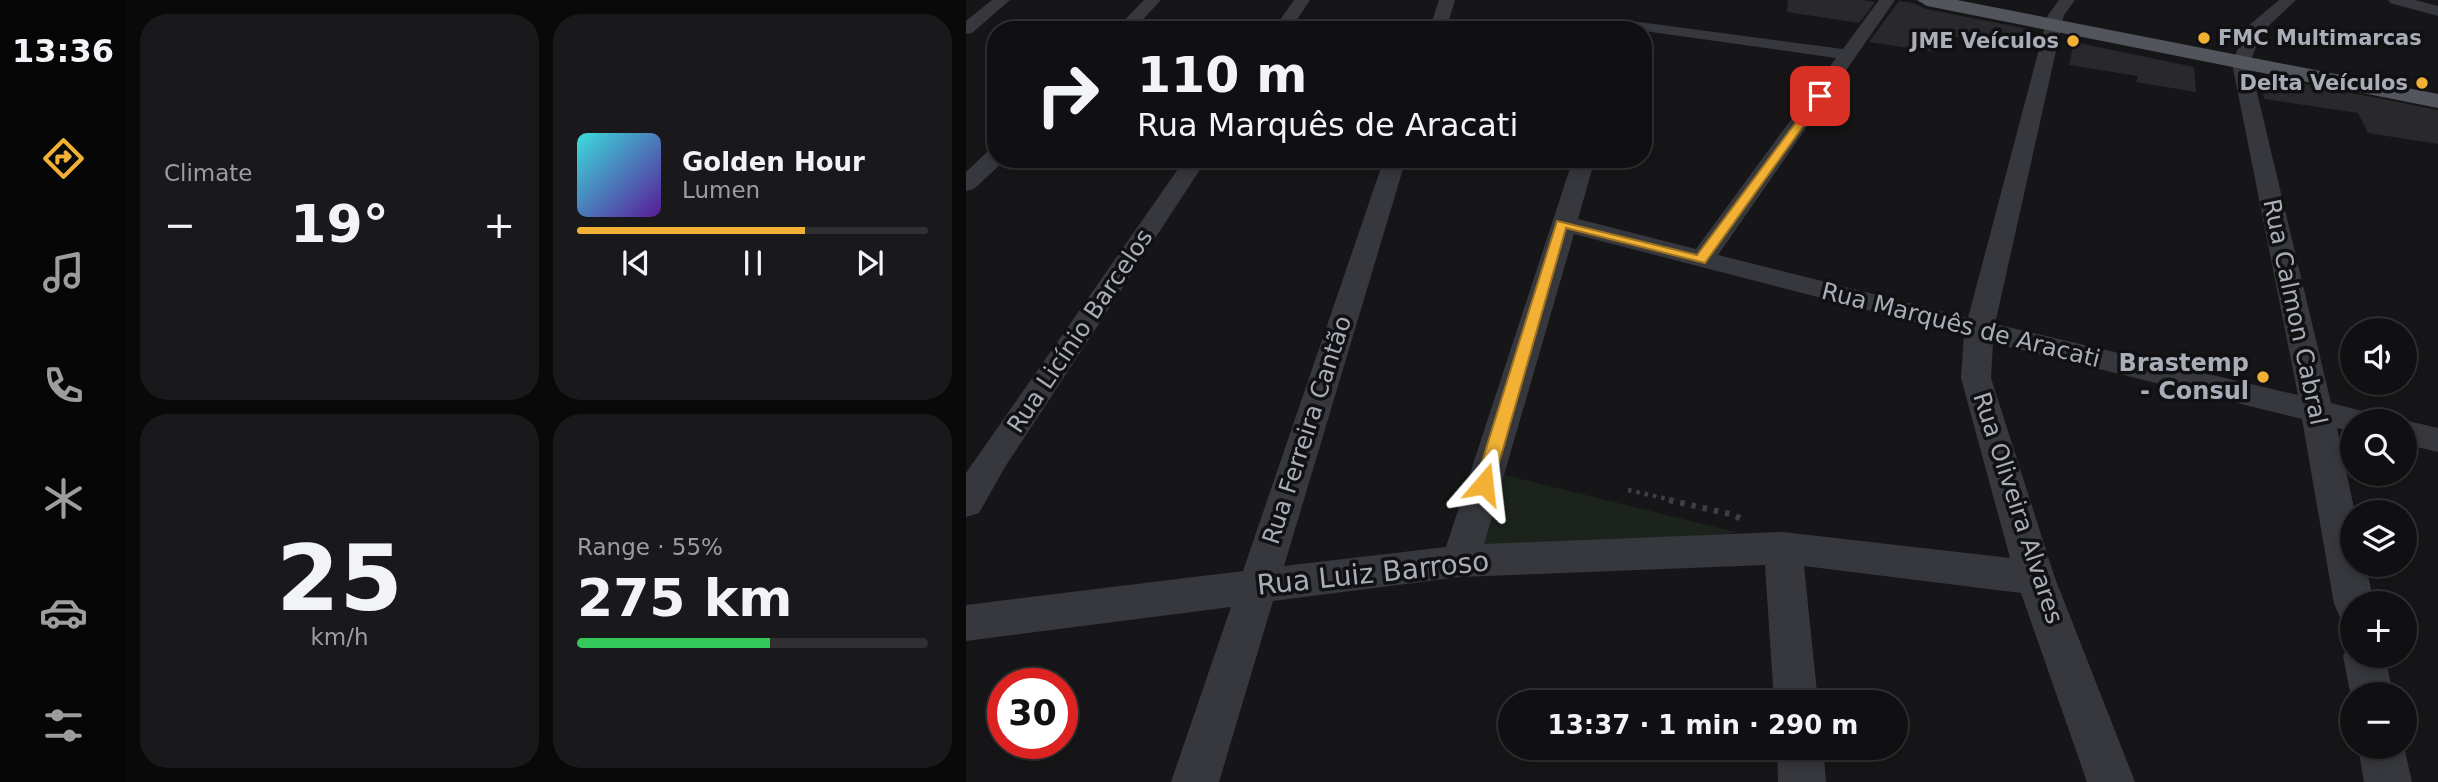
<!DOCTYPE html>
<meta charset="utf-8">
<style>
:root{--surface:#101012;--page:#19191b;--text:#f1f3f6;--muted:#9c9d9f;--line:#303032;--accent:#f2b134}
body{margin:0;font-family:"DejaVu Sans",sans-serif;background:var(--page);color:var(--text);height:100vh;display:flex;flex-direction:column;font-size:26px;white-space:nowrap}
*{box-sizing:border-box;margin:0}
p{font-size:23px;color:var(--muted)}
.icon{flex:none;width:38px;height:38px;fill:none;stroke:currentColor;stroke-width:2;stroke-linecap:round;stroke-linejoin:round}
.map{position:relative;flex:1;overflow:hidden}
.panel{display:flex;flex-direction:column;gap:14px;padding:14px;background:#09090a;width:840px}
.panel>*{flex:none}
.banner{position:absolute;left:21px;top:21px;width:665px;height:147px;border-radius:28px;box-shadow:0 4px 10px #0003,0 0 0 2px var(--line);background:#101012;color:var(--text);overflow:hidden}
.buttons{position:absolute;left:1374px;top:318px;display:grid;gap:14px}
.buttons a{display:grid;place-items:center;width:77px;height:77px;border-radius:50%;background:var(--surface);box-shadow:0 4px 10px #0003,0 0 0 2px var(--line);font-size:35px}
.speed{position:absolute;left:21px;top:668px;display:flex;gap:14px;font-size:35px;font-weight:700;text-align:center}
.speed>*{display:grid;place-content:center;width:91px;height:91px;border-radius:50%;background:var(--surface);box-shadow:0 4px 10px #0003,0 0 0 2px var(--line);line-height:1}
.speed .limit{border:10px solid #d22;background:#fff;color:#111}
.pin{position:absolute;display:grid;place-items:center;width:60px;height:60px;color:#fff;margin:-30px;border-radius:14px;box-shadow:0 4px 10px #0006}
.me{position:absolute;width:77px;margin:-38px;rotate:17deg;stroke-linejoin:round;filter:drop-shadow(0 0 5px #0008)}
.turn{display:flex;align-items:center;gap:24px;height:147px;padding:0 35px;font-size:32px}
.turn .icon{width:91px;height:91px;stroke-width:2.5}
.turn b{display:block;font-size:49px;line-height:60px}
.big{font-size:52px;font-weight:700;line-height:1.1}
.panel .card{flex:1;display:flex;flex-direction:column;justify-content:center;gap:10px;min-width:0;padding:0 24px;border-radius:28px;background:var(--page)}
.panel .dial{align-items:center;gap:0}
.dial b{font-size:91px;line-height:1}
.song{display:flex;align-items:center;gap:21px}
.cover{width:84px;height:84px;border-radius:10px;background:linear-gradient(135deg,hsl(180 70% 55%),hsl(270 70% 35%))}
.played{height:7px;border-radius:4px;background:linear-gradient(90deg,var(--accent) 65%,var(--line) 65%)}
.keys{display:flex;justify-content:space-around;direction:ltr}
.heat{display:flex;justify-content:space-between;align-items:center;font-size:38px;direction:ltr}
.charge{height:10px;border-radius:5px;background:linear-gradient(90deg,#34c759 55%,var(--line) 0)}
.panel .tiles{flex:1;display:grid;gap:14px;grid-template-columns:repeat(2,1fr)}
.trip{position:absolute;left:532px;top:690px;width:410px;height:70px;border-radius:35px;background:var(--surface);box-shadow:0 4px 10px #0003,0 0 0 2px var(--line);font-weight:700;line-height:70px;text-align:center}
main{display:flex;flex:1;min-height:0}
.dock{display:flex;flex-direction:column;width:126px;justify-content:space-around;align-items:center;background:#060607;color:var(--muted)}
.dock .icon{width:49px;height:49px}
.dock .active{color:var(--accent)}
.dock b{font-size:32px;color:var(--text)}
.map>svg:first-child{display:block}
.green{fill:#1c231d}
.building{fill:#29292c}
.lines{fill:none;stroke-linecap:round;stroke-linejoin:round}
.path-far1{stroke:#3d3f44;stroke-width:4.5;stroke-dasharray:3.5 5;stroke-linecap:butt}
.path{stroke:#3d3f44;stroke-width:6;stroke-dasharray:4.5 7;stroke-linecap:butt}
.minor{fill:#37383d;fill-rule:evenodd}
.major{fill:#53555c;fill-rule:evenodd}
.route{fill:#f2b134;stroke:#9d7322;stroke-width:2}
.poi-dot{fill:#f2b134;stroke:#111113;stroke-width:2.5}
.labels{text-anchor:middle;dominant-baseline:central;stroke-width:7;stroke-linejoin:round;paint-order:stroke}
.far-poi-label{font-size:21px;font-weight:bold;fill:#a8adb8;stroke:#111113;text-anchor:end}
.street-label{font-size:24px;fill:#a8adb8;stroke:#111113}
.poi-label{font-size:24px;font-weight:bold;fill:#a8adb8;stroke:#111113;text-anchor:end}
.near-street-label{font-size:28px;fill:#a8adb8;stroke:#111113}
</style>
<main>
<nav class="dock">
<b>13:36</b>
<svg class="icon active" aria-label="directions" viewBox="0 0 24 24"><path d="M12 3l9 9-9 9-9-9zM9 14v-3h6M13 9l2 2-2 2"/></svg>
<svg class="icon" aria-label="music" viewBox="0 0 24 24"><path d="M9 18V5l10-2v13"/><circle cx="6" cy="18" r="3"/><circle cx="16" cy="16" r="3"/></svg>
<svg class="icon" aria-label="phone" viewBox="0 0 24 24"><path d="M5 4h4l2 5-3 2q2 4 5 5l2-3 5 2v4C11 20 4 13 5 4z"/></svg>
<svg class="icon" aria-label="climate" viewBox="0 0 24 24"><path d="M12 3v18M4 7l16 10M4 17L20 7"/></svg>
<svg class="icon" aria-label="car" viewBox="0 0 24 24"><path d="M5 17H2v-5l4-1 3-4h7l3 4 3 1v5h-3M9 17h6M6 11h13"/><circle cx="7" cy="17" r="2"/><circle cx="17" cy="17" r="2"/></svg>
<svg class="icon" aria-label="filters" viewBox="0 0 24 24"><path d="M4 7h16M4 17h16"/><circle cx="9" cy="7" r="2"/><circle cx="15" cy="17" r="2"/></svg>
</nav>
<section class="panel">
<div class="tiles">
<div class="card"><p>Climate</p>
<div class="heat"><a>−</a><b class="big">19°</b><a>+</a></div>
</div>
<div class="card">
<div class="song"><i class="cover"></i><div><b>Golden Hour</b><p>Lumen</p></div></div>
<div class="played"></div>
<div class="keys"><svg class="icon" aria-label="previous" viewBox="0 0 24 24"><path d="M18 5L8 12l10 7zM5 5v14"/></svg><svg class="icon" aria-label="pause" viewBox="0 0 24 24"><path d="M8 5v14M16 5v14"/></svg><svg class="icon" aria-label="next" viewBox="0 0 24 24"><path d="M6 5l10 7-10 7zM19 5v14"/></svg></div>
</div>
<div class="card dial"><b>25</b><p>km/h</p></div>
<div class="card"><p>Range · 55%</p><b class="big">275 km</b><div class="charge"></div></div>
</div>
</section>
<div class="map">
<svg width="1472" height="782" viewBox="0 0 1472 782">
<rect width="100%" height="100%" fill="#161618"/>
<polygon class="green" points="527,472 773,533 504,550"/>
<g class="building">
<polygon points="822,0 896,0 909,2 893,23 821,12"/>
<polygon points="933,1 947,3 960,9 1067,30 1062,47 977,35 969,52 903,42"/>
<polygon points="1108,42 1228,67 1230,92 1170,82 1172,76 1103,65"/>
<polygon points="1295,75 1472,110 1472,144 1402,133 1392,113 1298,99"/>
</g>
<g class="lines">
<polyline class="path-far1" points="662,490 711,501"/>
<polyline class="path" points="703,500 768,515 779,521"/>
<g class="minor">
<polygon points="26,0 44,0 6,33 0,34 0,21"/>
<polygon points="178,0 195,0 167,30 149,30"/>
<polygon points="328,0 344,0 324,30 307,30"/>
<polygon points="473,0 489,0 480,30 463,30"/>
<path d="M 913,0 L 929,0 L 752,255 L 1002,318 L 1082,15 L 1093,0 L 1109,0 L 1098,15 L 1029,324 L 1332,395 L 1266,63 L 1281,27 L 1313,0 L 1330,0 L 1295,33 L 1284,63 L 1365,403 L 1408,414 L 1412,422 L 1386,422 L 1386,431 L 1371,428 L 1389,513 L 1386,513 L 1386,565 L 1400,565 L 1408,604 L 1386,604 L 1386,621 L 1374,617 L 1368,604 L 1336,419 L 1027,343 L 1025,378 L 1089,578 L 1169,782 L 1121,782 L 1055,593 L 838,566 L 852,702 L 808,702 L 799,565 L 494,577 L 307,601 L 253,782 L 205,782 L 265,607 L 0,641 L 0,605 L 277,571 L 418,159 L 440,159 L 318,566 L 480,547 L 607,159 L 629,159 L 612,219 L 730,249 L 870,58 L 664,29 L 658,28 L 656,24 L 658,20 L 877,49 ZM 608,234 L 998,335 L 995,378 L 1044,558 L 817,532 L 518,544 Z"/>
<polygon points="1422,0 1449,0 1472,6 1472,16 1424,3"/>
<polygon points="30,149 30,159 38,161 8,189 0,191 0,172 22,151"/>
<polygon points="219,159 241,159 39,467 13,513 0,517 0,473"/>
<polygon points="1438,420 1472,428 1472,452 1438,444 1438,422 1432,422"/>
<polygon points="1386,641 1386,656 1419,656 1427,695 1386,695 1386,702 1377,656"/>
<polygon points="811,747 857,747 860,782 812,782"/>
<polygon points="1392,747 1438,747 1446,782 1398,782"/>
</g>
<polygon class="major" points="951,0 991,0 1472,94 1472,108 961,6"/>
</g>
<polygon class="route" points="851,94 859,96 739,263 600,228 527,484 518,491 511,489 509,484 591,221 731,255"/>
<g class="poi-dot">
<circle cx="1238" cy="38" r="7"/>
<circle cx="1107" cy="41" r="7"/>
<circle cx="1456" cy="83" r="7"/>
<circle cx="1297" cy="377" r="7"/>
</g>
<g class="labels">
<g class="far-poi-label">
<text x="1252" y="38" text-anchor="start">FMC Multimarcas</text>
<text x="1093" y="41">JME Veículos</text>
<text x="1442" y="83">Delta Veículos</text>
</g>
<g class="street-label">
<text transform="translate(1329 312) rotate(78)">Rua Calmon Cabral</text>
<text transform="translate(995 325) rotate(14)">Rua Marquês de Aracati</text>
<text transform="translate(114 331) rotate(-56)">Rua Licínio Barcelos</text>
<text transform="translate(341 430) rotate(-72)">Rua Ferreira Cantão</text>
<text transform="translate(1052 508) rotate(72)">Rua Oliveira Alvares</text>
</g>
<g class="poi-label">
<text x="1283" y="363">Brastemp<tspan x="1283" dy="28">- Consul</tspan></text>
</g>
<g class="near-street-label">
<text transform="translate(407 573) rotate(-6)">Rua Luiz Barroso</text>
</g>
</g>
</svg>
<div class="buttons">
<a><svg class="icon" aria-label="sound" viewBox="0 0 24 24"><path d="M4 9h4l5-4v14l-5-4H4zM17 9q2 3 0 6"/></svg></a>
<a><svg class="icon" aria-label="search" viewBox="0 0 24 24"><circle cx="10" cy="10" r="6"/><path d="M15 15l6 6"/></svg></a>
<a><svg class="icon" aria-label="layers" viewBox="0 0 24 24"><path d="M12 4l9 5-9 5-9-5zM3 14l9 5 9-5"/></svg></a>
<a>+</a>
<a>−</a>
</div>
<div class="speed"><div class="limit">30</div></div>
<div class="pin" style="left:854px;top:96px;background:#d93025"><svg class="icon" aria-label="arrive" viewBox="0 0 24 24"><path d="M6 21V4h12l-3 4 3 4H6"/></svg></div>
<svg class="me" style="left:518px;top:484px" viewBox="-20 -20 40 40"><path d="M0-17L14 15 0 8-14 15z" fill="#f2b134" stroke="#fff" stroke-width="4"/></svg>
<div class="trip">13:37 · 1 min · 290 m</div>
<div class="banner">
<div class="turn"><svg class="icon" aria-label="right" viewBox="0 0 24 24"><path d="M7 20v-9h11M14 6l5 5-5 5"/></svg><div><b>110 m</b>Rua Marquês de Aracati</div></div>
</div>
</div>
</main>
